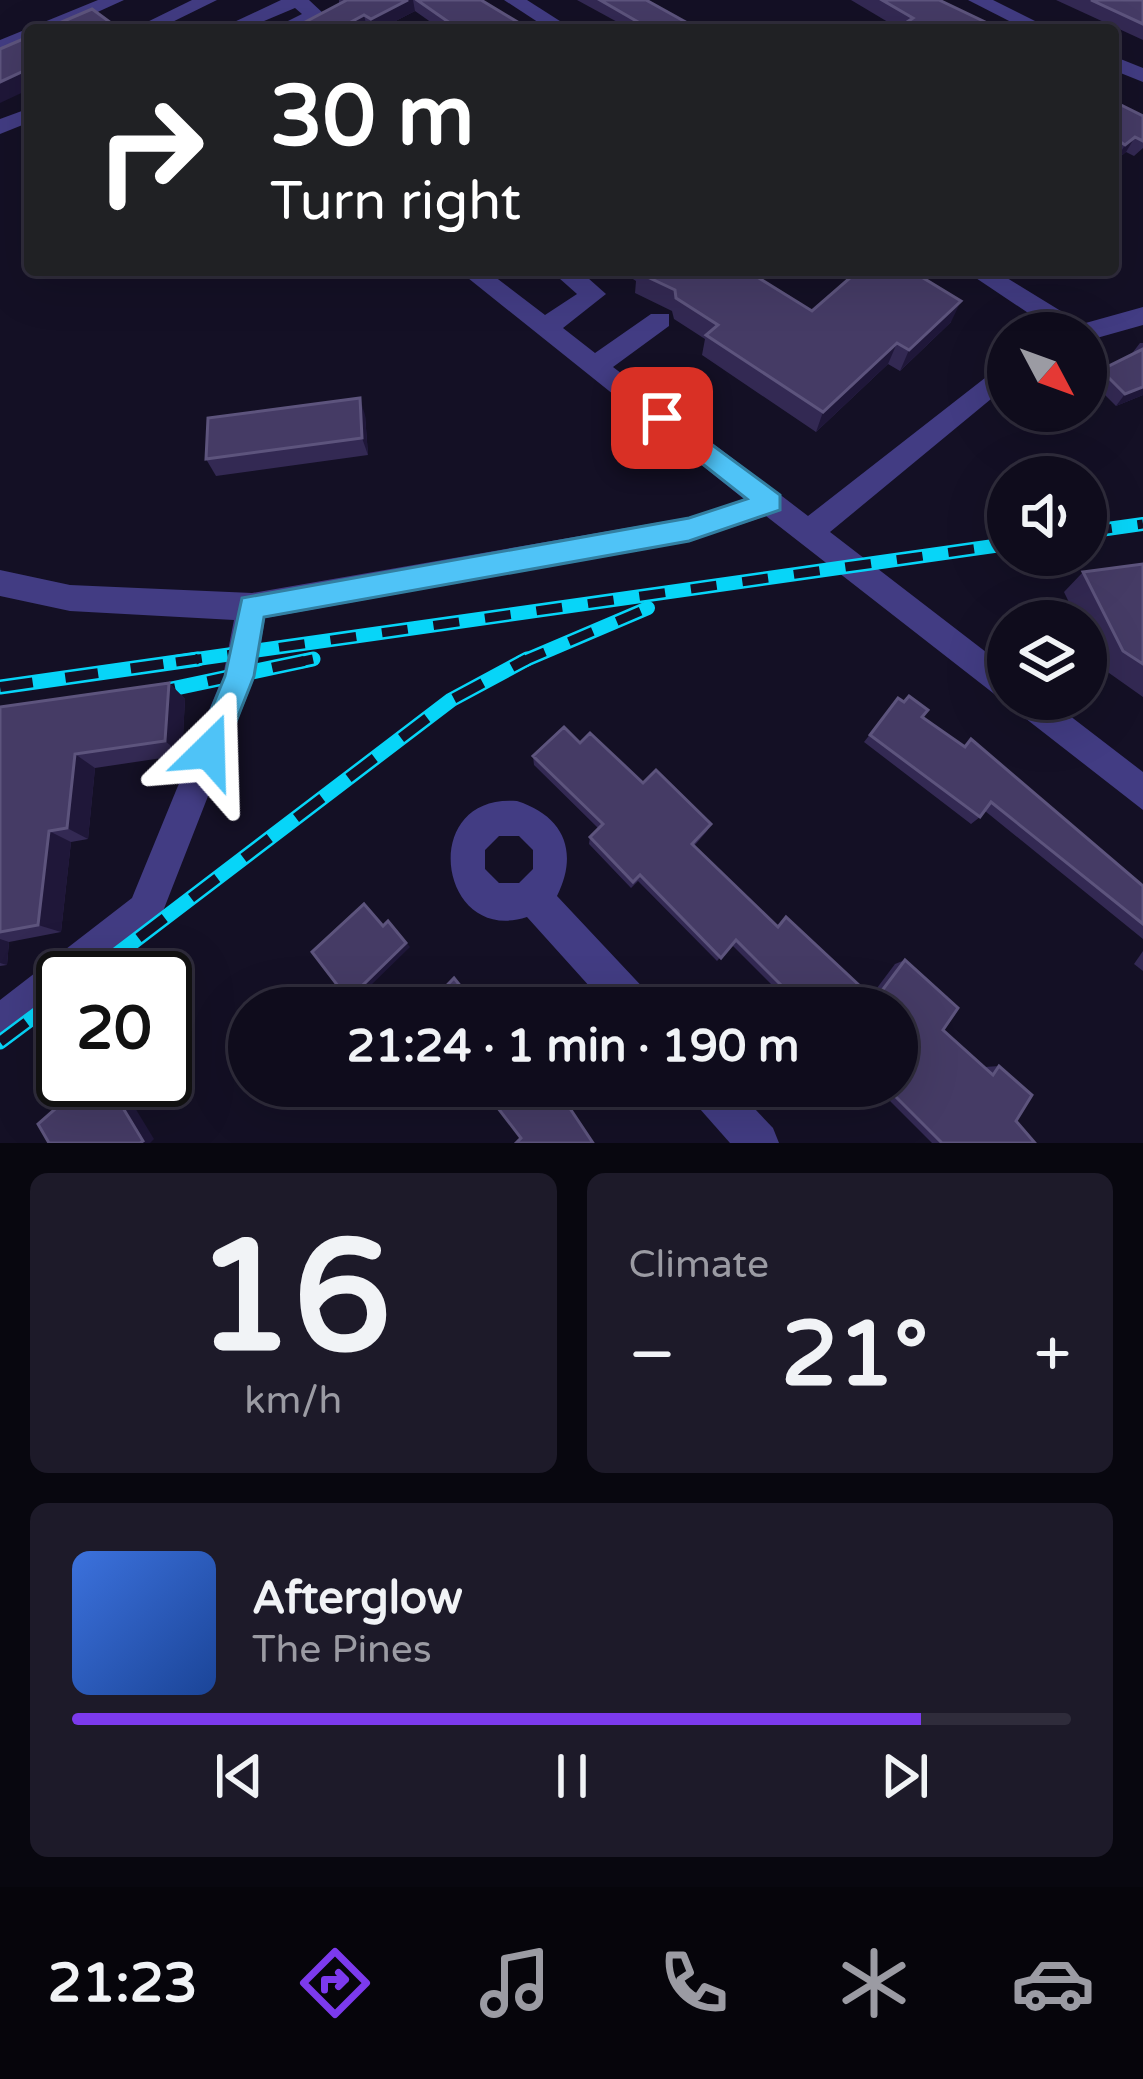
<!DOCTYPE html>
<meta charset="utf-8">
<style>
:root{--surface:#0f0c1c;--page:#1d1a29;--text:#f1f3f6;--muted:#9b9ba3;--line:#2f2c3b;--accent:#7c3aed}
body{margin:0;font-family:"Varela Round",sans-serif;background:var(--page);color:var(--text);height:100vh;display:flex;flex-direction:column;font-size:45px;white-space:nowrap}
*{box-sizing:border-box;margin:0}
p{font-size:39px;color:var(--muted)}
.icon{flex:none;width:66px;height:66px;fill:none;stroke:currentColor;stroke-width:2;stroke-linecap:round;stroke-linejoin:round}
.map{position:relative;height:1143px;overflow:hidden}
.side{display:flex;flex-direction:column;gap:30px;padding:30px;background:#08070f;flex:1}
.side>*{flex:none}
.banner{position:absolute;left:24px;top:24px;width:1095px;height:252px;border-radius:12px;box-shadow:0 12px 48px #0002,0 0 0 3px var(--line);background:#202124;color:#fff;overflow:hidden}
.needle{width:78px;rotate:131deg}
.fabs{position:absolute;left:987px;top:312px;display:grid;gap:24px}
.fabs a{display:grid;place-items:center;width:120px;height:120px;border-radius:50%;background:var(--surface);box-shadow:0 12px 48px #0002,0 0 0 3px var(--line);font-size:60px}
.speed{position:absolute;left:36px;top:951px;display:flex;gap:24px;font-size:60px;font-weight:700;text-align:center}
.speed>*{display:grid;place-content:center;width:156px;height:156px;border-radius:50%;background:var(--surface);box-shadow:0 12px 48px #0002,0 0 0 3px var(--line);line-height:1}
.speed .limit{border:6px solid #111;border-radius:18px;background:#fff;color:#111}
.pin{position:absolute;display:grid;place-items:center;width:102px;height:102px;color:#fff;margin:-51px;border-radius:24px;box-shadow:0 6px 18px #0006}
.me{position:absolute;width:132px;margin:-66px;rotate:22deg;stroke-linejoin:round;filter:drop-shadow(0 0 9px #0008)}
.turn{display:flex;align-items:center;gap:42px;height:252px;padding:0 48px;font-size:54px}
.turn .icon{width:156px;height:156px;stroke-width:2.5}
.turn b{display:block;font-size:84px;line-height:102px}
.big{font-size:90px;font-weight:800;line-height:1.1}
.side .widget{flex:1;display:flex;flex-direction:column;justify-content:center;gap:18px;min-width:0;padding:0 42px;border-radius:18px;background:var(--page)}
.side .dial{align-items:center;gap:0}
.dial b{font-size:156px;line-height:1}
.song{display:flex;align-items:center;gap:36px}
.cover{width:144px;height:144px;border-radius:18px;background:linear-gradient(135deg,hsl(220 70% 55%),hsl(220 70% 35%))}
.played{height:12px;border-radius:6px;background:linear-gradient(90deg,var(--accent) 85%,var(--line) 85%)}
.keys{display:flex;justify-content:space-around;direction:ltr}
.heat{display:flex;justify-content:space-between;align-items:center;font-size:66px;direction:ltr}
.side .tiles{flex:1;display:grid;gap:30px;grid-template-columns:1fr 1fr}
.widget:last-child{grid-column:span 2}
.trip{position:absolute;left:228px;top:987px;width:690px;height:120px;border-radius:60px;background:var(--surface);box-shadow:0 12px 48px #0002,0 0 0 3px var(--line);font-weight:800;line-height:120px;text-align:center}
.dock{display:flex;height:192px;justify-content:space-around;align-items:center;background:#06050b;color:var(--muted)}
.dock .icon{width:84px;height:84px}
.dock .on{color:var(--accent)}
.dock b{font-size:54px;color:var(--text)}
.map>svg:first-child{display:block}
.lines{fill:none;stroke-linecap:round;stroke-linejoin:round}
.minor{fill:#423c83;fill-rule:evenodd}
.rail-far1-casing{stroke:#07d5f8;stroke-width:14}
.rail-casing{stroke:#07d5f8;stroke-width:15}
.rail-far1{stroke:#141025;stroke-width:9;stroke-dasharray:26;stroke-linecap:butt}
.rail{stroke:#141025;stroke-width:10;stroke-dasharray:33;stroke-linecap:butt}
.wall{fill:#332953}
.shaded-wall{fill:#1f1739}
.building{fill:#453b65;stroke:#5d547d;stroke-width:3}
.route{fill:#4fc3f7;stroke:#337fa1;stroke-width:3}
</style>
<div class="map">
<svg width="1143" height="1143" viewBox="0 0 1143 1143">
<rect width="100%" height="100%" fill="#141025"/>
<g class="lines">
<g class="minor">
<polygon points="98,0 124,0 58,30 30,30 30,41 0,53 0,40"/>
<polygon points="192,0 217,0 156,30 139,26"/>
<polygon points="281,0 309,0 325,15 296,30 270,30 302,14 295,8 243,30 217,30"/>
<polygon points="504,0 527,0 574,30 550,30"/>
<polygon points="968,0 993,0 1053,30 1027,30"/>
<polygon points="1113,56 1143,68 1143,82 1113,70"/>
<polygon points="30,108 30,122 0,134 0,119"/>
<polygon points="458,270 486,270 545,315 577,294 550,270 579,270 606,294 563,328 595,353 651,314 669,314 669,326 613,367 808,516 1008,360 1008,385 830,532 1008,669 1008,699 1048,699 1143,772 1143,810 766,516 690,541 265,618 255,676 158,924 89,978 63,978 63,999 0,1043 0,1000 132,898 223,676 234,620 70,611 0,596 0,570 70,585 252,593 690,517 744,499"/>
<polygon points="964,270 994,270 1082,324 1143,307 1143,325 1086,341 1086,333 1058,333"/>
<path d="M 517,801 C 564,816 579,852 557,896 L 649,994 L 654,1008 L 609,1008 L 527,917 C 438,946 417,793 517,801 ZM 499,836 L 519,836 L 533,850 L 533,869 L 519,883 L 499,883 L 485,869 L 485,850 Z"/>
<polygon points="686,1086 733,1086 773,1128 779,1143 730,1143 692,1100"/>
</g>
<g class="rail-far1-casing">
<g id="rail-far1">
<polyline points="1086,532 1143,524"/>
<polyline points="176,662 1008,544"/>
<polyline points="299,662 313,659"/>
<polyline points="521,662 648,608"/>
</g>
</g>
<g class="rail-casing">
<g id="rail">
<polyline points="0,687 198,659"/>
<polyline points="143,695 313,659"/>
<polyline points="86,978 451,700 527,659"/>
<polyline points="0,1042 63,995"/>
</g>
</g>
<use href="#rail-far1" class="rail-far1"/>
<use href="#rail" class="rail"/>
</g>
<g class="wall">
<polygon points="339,0 481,0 531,30 442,30 415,11 378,30 367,28 364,30 290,30 339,4"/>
<polygon points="577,0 646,0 700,30 632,30"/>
<polygon points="851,0 939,0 898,28"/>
<polygon points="1056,0 1143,0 1143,40"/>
<polygon points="1113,101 1143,116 1143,148 1134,156 1126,152 1116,160 1113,158"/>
<polygon points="619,270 746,270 812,311 914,274 951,322 900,371 888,364 816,432 702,355 705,339 674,319 672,311 635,293 636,281"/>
<polygon points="1140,343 1143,343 1143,395 1116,406 1092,382 1101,370 1130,356"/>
<polygon points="365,415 368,455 216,476 206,459"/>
<polygon points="1143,564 1143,697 1102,668 1086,636 1086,621 1078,621 1064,592 1083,572"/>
<polygon points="169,683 185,699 182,755 95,768 88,839 71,842 61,932 9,942 7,965 0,966 0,707"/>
<polygon points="898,698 963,746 971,739 1143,886 1143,939 985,811 980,817 971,824 864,742"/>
<polygon points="580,743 711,824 707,831 694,846 777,926 786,917 871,996 895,964 905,960 943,1030 985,1067 999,1066 1016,1121 1035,1143 932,1143 875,1086 897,1086 897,1008 785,1008 789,1002 732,945 717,961 638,881 631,888 589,844 590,837 598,828 534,765 533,756"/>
<polygon points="1143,951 1143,971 1134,964"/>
</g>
<g class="shaded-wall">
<polygon points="408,0 413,0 415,11 378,30 373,30 371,19"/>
<polygon points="364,15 367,28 364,30 336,30"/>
<polygon points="30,68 30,89 0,103 0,82"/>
<polygon points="1135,137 1126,152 1116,160 1125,145"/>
<polygon points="961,301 951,322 900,371 909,350"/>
<polygon points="897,343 888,364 816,432 823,412"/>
<polygon points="1143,387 1143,395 1116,406 1125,394"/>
<polygon points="360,398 365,415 368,455 362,438"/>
<polygon points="169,683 185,699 182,755 165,741"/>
<polygon points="75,754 95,768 88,839 67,828"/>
<polygon points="49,831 71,842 61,932 38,925"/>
<polygon points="392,925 410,947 368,988 384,1008 381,1008 363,985"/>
<polygon points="0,939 9,942 7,965 0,963"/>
<polygon points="106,1080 118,1080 154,1139 150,1143 140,1143"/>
</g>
<g class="building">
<polygon points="347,0 408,0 371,19 364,15 336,30 290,30"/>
<polygon points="417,0 481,0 531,30 460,30"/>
<polygon points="600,0 646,0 700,30 652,30"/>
<polygon points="882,0 939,0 1002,30 895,30 913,18"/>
<polygon points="1091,0 1143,0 1143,24"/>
<polygon points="92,9 118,28 43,30"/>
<polygon points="30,36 30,68 0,82 0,49"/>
<polygon points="1113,101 1143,116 1143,141 1135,137 1125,145 1113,137"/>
<polygon points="640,270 746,270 812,311 859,270 910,270 961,301 909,350 897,343 823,412 706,335 718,325 676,298 675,290 637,272"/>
<polygon points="1143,349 1143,387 1125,394 1101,370"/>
<polygon points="360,398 362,438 206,459 208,418"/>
<polygon points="1143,564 1143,664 1123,651 1083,572"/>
<polygon points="169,683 165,741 75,754 67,828 49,831 38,925 0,932 0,707"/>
<polygon points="909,696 928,710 922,717 965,747 971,739 1143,886 1143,924 991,802 980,817 870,735 898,698 904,702"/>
<polygon points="564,727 580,743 590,733 643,783 656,770 711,824 692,844 778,927 786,917 875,1000 905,960 958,1008 943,1030 993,1075 999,1066 1032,1095 1016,1121 1035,1143 942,1143 885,1086 897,1086 897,1008 790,1008 796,1000 736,940 721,958 640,875 633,882 590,837 603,824 533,756"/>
<polygon points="364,904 383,926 388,921 406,943 363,985 381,1008 331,1008 345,995 312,952"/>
<polygon points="454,978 478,1008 425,1008"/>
<polygon points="88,1080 106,1080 143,1141 140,1143 49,1143 38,1124"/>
<polygon points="481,1086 555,1086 593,1143 516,1143 521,1138"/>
</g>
<polygon class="route" points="662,408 780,495 780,510 689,541 264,617 254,676 220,762 209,766 198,762 194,751 225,676 242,598 689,518 747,499 653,425 653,411"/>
</svg>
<div class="fabs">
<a><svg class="needle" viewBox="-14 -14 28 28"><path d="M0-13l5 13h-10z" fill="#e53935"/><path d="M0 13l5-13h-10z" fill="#9b9ba3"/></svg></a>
<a><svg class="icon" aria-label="sound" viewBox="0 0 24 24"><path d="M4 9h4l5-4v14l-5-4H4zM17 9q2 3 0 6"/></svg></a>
<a><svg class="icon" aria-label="layers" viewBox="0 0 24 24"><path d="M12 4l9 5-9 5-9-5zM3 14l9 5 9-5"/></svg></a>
</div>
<div class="speed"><div class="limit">20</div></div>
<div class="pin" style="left:662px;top:418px;background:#d93025"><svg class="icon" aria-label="arrive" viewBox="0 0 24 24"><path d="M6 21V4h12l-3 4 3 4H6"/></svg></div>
<svg class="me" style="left:209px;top:751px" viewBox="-20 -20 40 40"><path d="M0-17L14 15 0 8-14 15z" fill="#4fc3f7" stroke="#fff" stroke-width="4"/></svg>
<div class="trip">21:24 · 1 min · 190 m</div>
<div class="banner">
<div class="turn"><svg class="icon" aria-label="right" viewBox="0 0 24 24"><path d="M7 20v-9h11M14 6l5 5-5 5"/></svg><div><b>30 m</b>Turn right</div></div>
</div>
</div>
<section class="side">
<div class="tiles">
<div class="widget dial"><b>16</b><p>km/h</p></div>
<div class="widget"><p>Climate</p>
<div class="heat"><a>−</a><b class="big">21°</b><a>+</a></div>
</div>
<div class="widget">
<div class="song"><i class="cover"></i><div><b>Afterglow</b><p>The Pines</p></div></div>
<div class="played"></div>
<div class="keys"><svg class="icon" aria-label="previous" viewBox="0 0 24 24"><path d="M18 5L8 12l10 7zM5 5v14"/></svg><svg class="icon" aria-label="pause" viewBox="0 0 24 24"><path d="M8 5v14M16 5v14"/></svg><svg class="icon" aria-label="next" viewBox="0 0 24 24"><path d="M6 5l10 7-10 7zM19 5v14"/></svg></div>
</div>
</div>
</section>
<nav class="dock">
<b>21:23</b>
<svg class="icon on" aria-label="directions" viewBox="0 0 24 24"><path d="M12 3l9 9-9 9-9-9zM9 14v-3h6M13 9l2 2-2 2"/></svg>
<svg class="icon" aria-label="music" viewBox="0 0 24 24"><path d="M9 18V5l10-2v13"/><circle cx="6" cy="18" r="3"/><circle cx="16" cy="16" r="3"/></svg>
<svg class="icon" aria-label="phone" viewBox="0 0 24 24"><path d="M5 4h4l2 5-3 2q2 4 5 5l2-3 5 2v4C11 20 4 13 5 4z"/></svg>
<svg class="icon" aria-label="climate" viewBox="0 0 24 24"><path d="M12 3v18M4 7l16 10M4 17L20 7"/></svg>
<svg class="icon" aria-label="car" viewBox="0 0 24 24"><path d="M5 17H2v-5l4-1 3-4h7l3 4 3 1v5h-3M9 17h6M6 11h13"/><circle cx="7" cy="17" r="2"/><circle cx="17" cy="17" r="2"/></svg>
</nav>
